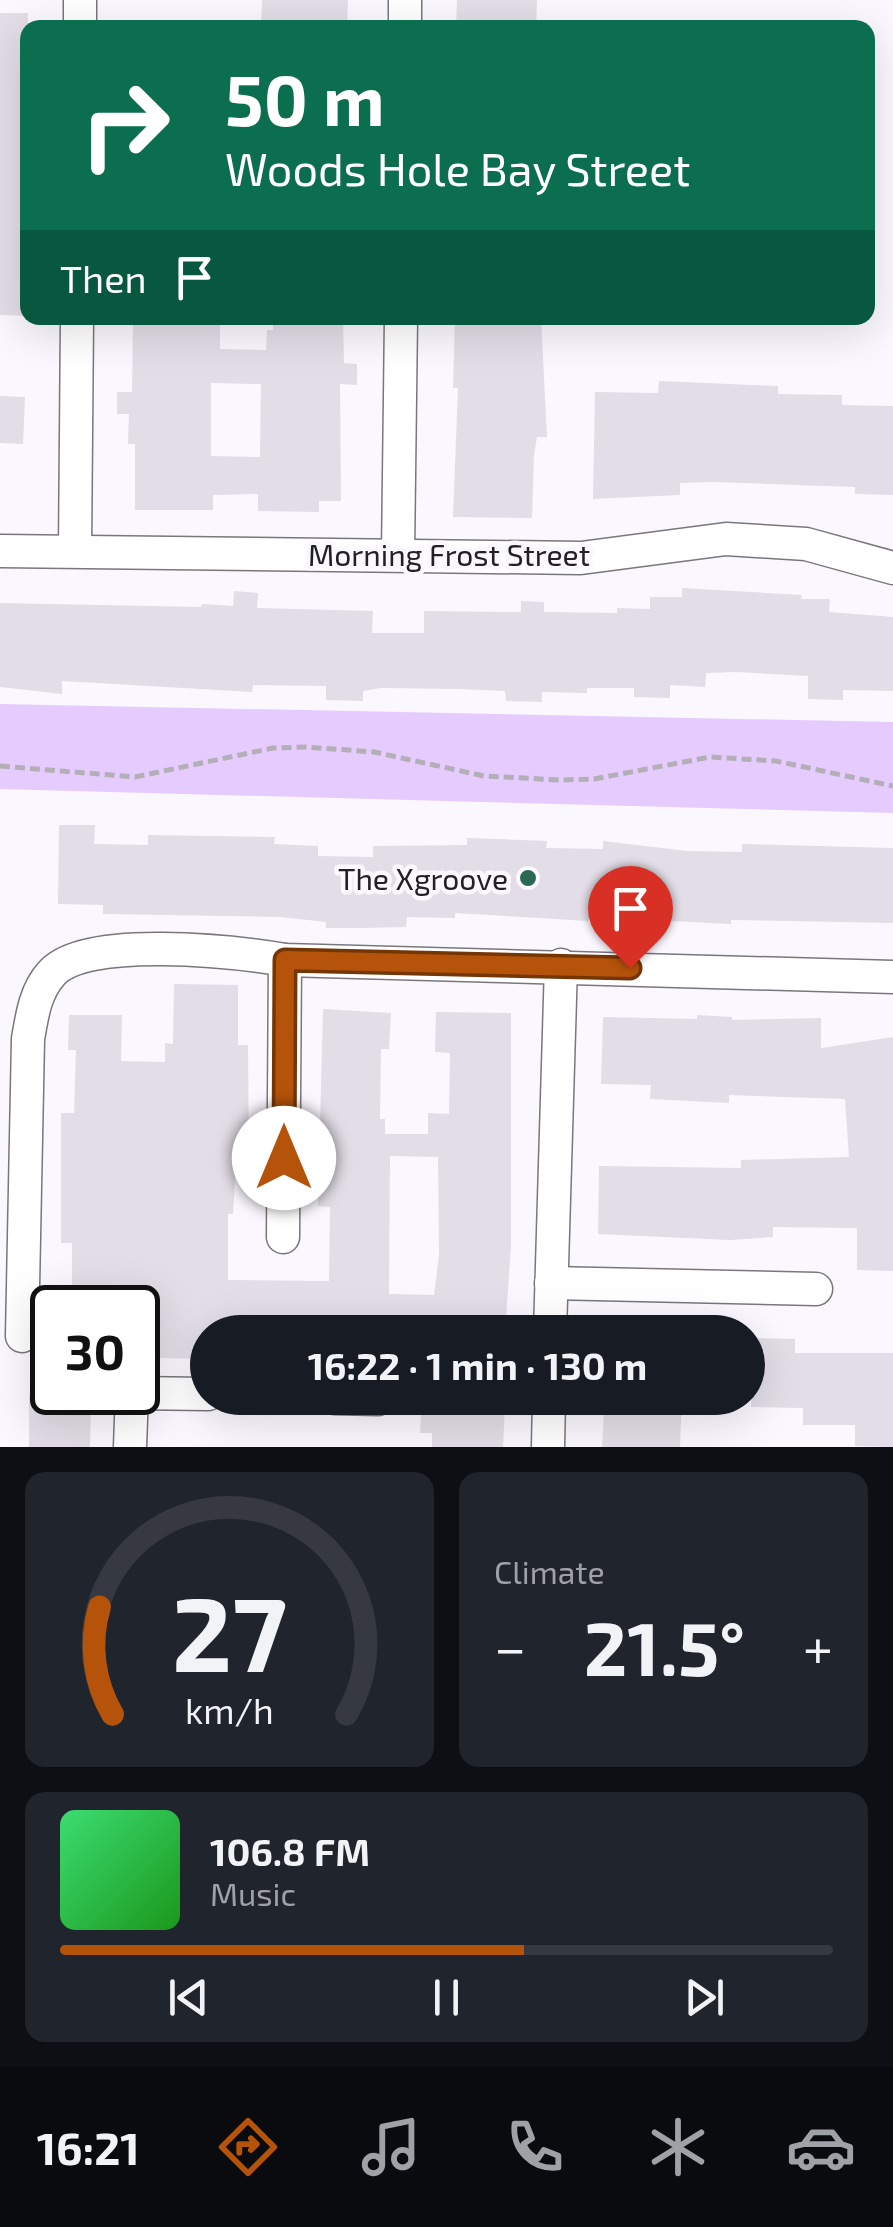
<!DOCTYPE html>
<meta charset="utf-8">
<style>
:root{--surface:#171b24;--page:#20242c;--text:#f1f3f6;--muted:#9ea1a6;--line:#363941;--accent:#b45309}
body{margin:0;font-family:"Exo 2",sans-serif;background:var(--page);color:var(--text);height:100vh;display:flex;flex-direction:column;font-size:38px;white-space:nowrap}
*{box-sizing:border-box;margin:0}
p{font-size:32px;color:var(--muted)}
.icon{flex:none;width:55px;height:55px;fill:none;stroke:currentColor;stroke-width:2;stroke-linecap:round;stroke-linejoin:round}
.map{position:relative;height:1447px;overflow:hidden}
.panel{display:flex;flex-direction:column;gap:25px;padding:25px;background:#0d0f14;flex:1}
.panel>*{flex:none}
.guide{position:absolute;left:20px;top:20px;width:855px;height:305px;border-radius:20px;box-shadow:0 10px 40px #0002;background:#0b6e4f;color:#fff;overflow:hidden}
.speed{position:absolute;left:30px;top:1285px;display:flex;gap:20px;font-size:50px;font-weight:700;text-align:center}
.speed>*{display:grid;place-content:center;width:130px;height:130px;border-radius:50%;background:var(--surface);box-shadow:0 10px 40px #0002;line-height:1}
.speed .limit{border:5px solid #111;border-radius:15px;background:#fff;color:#111}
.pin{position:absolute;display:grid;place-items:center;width:85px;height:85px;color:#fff;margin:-102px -42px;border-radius:50% 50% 50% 0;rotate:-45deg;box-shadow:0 0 10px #0007}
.pin .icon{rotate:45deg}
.me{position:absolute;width:110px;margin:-55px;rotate:0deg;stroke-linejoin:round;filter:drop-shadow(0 0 8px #0008)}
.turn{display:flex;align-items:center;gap:35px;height:210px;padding:0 40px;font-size:45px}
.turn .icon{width:130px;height:130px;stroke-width:2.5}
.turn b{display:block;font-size:70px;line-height:85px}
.then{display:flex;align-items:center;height:95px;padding:0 40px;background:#0003;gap:20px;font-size:38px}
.big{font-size:75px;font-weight:700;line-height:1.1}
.panel .widget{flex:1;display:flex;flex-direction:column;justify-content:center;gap:15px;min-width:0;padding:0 35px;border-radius:20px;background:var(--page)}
.panel .dial{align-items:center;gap:0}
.dial svg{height:260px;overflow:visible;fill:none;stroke:var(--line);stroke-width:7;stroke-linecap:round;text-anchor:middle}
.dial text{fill:var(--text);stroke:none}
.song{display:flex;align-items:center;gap:30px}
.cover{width:120px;height:120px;border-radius:15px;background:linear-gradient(135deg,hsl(140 70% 55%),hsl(120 70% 35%))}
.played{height:10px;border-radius:5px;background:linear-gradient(90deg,var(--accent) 60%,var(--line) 60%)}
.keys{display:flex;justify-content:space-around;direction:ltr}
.heat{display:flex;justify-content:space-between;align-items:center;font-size:55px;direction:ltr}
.panel .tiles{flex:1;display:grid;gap:25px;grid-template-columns:1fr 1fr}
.widget:last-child{grid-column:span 2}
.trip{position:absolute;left:190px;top:1315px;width:575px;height:100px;border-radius:50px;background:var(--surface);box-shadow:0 10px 40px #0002;font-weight:700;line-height:100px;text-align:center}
.menu{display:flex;height:160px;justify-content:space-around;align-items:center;background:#090b0e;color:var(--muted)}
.menu .icon{width:70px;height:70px}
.menu .active{color:var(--accent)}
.menu b{font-size:45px;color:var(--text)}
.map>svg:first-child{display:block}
.green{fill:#e6ccfe}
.building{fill:#e2dde6;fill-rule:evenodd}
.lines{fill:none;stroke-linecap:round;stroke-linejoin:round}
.street-casing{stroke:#7a767e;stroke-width:35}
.path{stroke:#b2afb6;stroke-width:5;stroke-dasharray:10 5;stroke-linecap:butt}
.street{stroke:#fff;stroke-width:32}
.route-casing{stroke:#753606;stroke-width:25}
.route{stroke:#b45309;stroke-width:18}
.poi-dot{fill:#2a6854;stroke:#fbf7ff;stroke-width:4}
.labels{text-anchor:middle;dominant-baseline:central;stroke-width:9;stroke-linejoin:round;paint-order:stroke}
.street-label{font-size:30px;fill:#222024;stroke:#fbf7ff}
.poi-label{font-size:30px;fill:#222024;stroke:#fbf7ff;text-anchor:end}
</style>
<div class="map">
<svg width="893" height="1447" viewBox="0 0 893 1447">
<rect width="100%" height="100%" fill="#fbf7ff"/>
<polygon class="green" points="0,704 893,722 893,813 0,789"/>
<g class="building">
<polygon points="262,0 348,0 347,28 261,28"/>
<polygon points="457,0 537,0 536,28 456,28"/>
<polygon points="0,13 28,13 23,261 28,261 28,316 0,315"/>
<path d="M 133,318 L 220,318 L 220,349 L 266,350 L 267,330 L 273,330 L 273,318 L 343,318 L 344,363 L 357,364 L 357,385 L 340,384 L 341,501 L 319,501 L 319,512 L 258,511 L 258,494 L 213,495 L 213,510 L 135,510 L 135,444 L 128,444 L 129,414 L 117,414 L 117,392 L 132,392 ZM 211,383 L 261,384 L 260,457 L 211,456 Z"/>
<polygon points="455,318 541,318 547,437 537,437 534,455 532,518 453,517 458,388 453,388"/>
<polygon points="659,381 778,386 778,394 842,395 842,405 893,406 893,495 855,494 855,487 713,482 680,483 680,495 593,499 595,392 658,393"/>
<polygon points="0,396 25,397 23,444 0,443"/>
<polygon points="682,588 802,595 801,599 830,599 829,612 893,617 893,691 843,690 843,700 808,699 808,676 735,672 706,673 705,687 670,685 670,698 634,697 634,688 587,688 587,693 542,692 542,702 506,701 505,691 460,689 381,688 363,691 363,701 326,700 326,686 253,685 252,692 62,681 62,694 0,687 0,603 201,607 202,604 233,606 234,591 258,593 257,608 373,611 372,633 424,633 424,611 521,612 521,601 544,602 544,612 617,613 617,608 650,609 650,597 682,597"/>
<polygon points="59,825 95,825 94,844 148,845 148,835 275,837 274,844 318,846 318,856 373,857 373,846 467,845 467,838 547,841 546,848 603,849 603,841 687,851 742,852 742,844 893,848 893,923 731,920 731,924 589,917 588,921 455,913 455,918 407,917 406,927 362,928 326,928 326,922 280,917 103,914 103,905 58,904"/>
<path d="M 174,984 L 238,985 L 238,1045 L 248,1045 L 249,1167 L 236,1167 L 233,1214 L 228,1214 L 228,1280 L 329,1281 L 330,1207 L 318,1206 L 323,1009 L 391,1013 L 389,1049 L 381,1049 L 380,1119 L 385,1119 L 385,1134 L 428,1134 L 428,1113 L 449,1114 L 450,1053 L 435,1052 L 436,1012 L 511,1013 L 511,1246 L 505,1332 L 208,1332 L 208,1359 L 156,1358 L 157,1295 L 72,1294 L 72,1243 L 61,1243 L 61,1113 L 74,1113 L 76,1050 L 68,1050 L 69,1015 L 122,1015 L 121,1061 L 165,1062 L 165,1043 L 173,1044 ZM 390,1156 L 438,1157 L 439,1255 L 434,1295 L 389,1294 Z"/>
<polygon points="697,1015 732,1017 732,1020 821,1018 821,1048 893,1037 893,1271 857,1270 857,1228 773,1227 773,1237 730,1240 598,1234 599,1166 741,1168 741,1160 849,1157 845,1099 729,1095 729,1103 650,1099 651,1085 601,1084 603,1017 697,1019"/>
<polygon points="753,1338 795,1339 795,1353 893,1353 893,1447 855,1446 855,1425 803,1425 803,1408 751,1407"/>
<polygon points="29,1395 91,1396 90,1447 29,1447"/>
<polygon points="605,1398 682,1398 680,1447 602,1447"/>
<polygon points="422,1399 505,1404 503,1447 432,1447 432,1433 420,1433"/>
</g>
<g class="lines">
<g class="street-casing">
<g id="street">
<polyline points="80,28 80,0"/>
<polyline points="405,28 405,0"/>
<polyline points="0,551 581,558 726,539 806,544 893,568"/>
<polyline points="75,551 77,318"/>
<polyline points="398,555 401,318"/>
<polyline points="283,1237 285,960"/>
<polyline points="551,1283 816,1289"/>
<polyline points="550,1332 561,965"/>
<path d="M 22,1336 L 28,1039 C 32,1016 35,992 51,974 C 84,934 237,952 285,960 L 893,977"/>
<polyline points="132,1393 208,1394"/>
<polyline points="334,1398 378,1399"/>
<polyline points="130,1447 132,1392"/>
<polyline points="548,1447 549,1398"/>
</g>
</g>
<polyline class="path" points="0,766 135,777 273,748 306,747 374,752 484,776 560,780 594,779 710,757 776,761 893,786"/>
<use href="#street" class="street"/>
</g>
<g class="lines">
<g class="route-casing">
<polyline id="route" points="284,1158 285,960 630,968"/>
</g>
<use href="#route" class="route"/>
</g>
<circle class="poi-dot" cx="528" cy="878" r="10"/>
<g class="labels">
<g class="street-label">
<text x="449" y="554">Morning Frost Street</text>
</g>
<g class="poi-label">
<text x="508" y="878">The Xgroove</text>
</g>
</g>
</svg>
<div class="speed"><div class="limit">30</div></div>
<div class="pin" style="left:630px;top:968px;background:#d93025"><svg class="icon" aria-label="arrive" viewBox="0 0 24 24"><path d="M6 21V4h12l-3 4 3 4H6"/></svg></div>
<svg class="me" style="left:284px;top:1158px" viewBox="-20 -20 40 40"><circle r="19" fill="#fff"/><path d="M0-13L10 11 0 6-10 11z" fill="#b45309"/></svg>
<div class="trip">16:22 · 1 min · 130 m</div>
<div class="guide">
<div class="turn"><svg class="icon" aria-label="right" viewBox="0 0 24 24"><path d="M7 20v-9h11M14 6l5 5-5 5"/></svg><div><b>50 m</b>Woods Hole Bay Street</div></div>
<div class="then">Then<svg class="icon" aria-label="arrive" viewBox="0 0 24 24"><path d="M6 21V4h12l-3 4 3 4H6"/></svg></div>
</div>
</div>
<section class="panel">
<div class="tiles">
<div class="widget dial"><svg viewBox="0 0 100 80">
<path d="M14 69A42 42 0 1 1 86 69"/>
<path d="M14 69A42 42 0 0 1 10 36" stroke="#b45309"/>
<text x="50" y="56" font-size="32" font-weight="700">27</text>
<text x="50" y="72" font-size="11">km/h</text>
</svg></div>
<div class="widget"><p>Climate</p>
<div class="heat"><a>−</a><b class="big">21.5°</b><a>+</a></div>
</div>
<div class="widget">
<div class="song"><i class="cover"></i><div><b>106.8 FM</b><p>Music</p></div></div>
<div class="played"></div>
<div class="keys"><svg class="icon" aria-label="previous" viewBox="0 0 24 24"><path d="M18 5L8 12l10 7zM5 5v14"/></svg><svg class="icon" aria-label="pause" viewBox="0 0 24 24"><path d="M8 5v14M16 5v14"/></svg><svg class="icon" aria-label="next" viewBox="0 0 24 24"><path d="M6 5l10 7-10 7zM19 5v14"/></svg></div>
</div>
</div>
</section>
<nav class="menu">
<b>16:21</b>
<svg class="icon active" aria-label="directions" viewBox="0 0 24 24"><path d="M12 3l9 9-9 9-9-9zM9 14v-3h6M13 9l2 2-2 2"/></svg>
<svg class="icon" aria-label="music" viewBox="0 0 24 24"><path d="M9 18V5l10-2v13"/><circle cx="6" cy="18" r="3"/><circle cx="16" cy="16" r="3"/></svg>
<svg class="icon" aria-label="phone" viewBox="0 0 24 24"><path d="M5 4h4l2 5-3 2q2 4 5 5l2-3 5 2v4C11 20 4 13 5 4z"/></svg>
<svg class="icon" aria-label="climate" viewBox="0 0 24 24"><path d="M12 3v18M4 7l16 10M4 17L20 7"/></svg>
<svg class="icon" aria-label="car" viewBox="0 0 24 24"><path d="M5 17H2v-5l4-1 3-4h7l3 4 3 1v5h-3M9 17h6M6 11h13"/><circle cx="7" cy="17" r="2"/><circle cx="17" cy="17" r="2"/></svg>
</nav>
